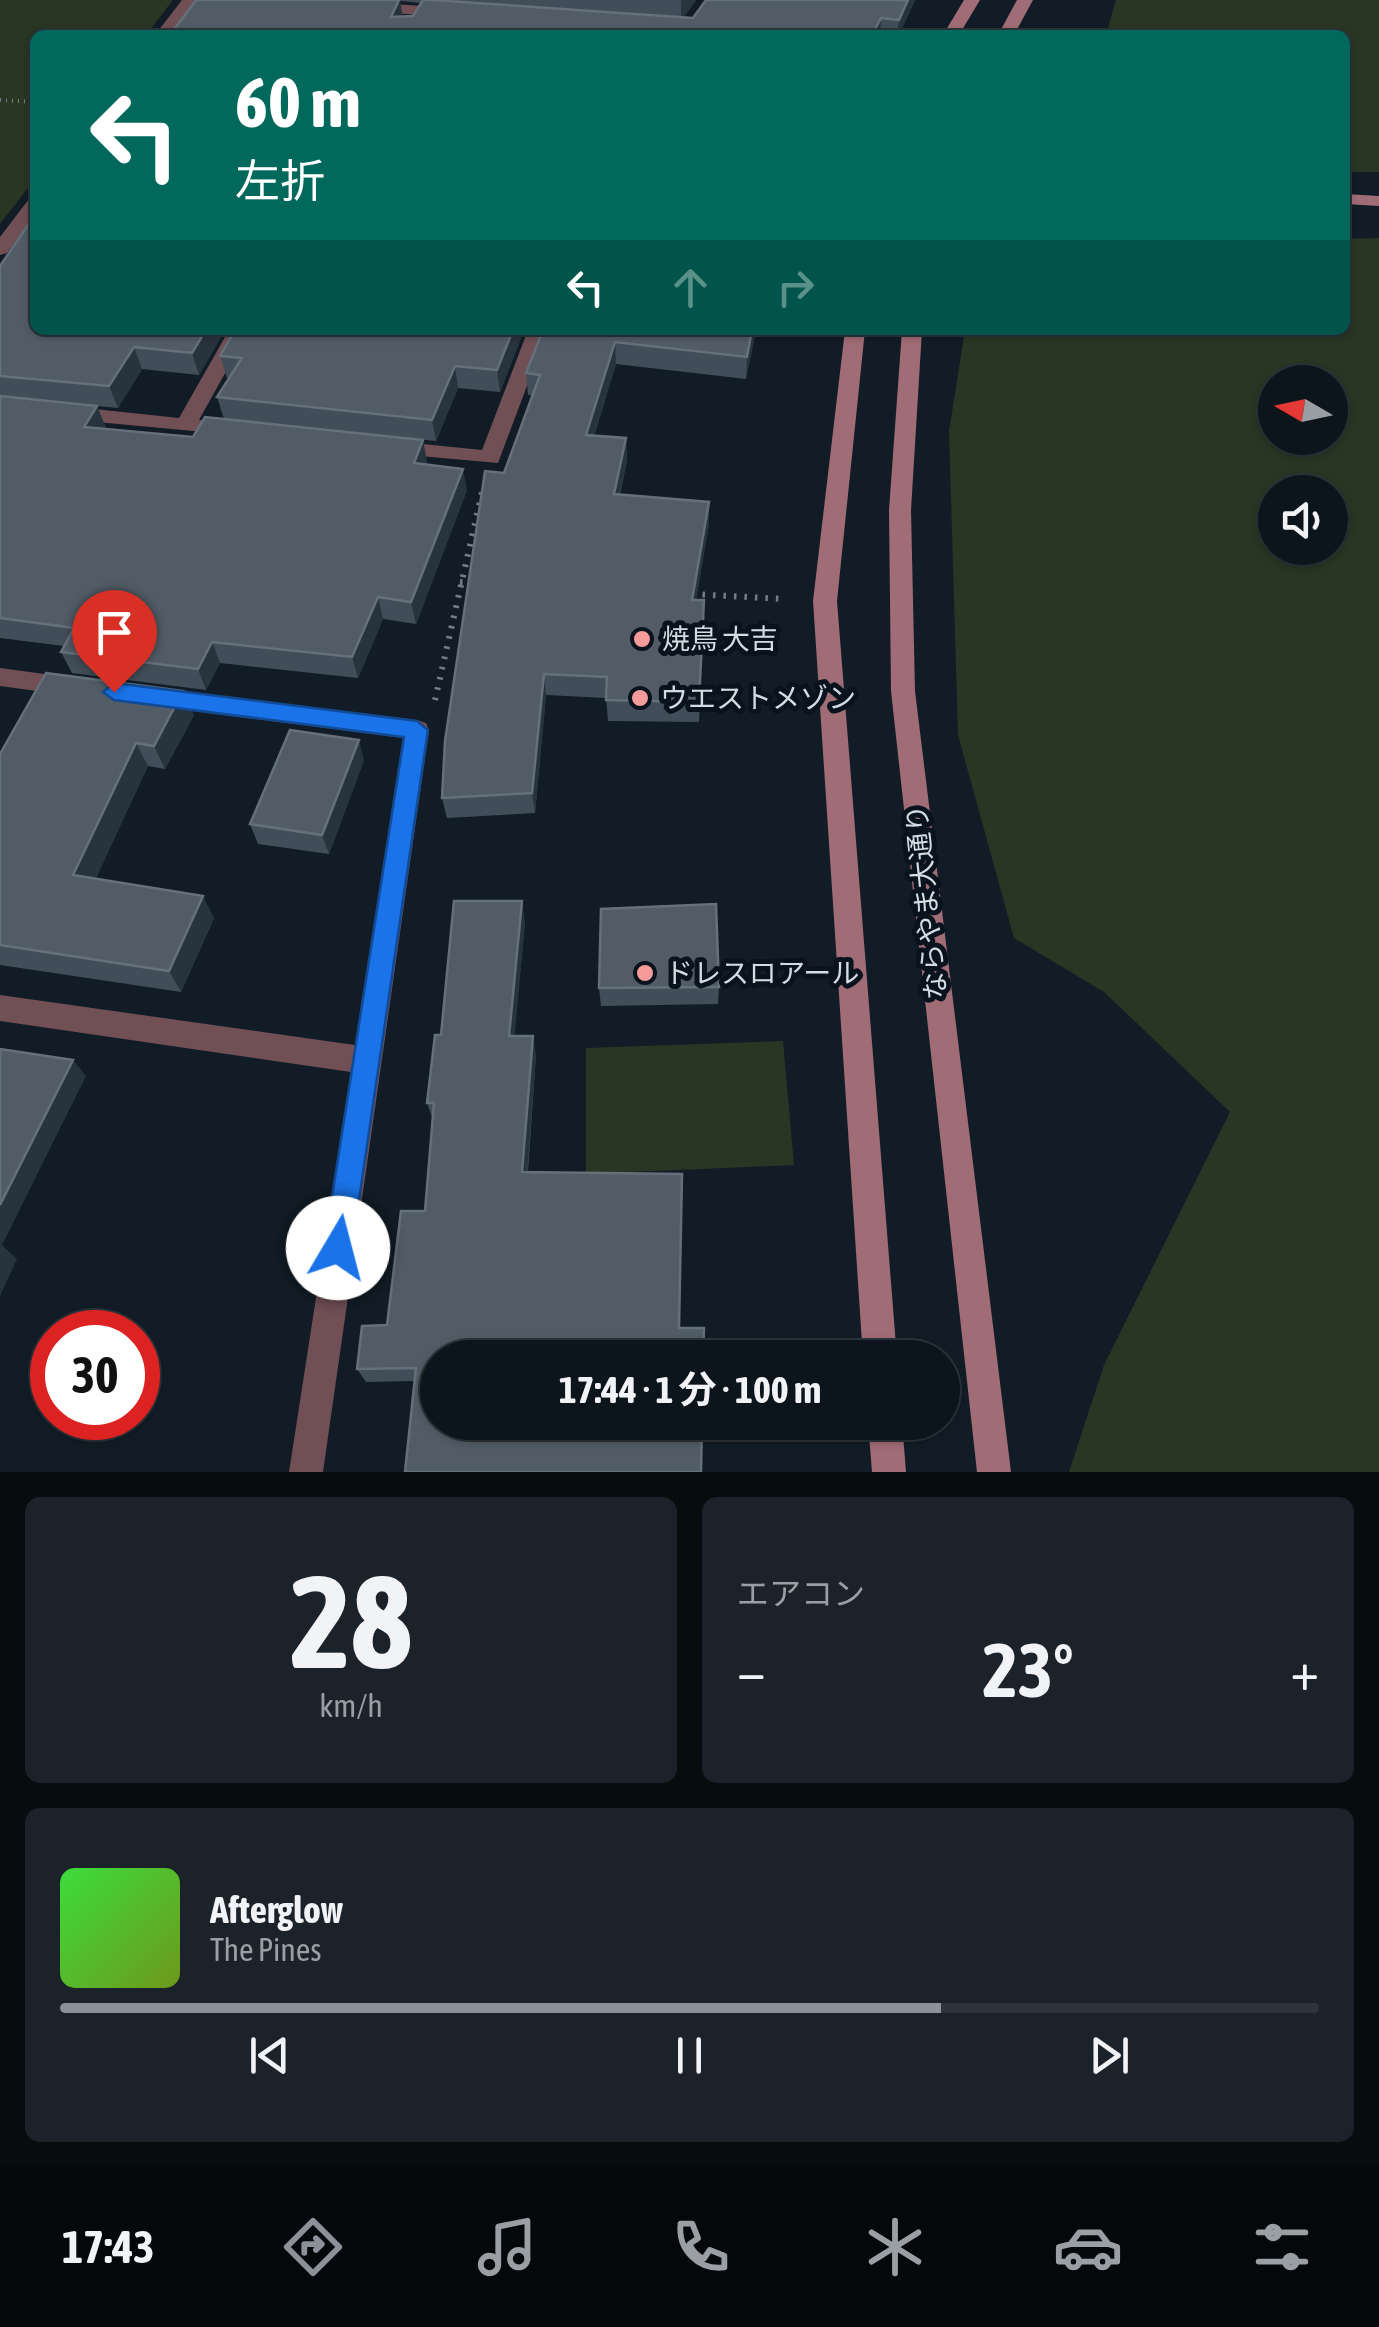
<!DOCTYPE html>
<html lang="ja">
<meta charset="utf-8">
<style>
:root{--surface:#0d151c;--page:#1b2229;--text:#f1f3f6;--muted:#9a9fa3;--line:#2d343b;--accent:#8c9099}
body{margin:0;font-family:"Asap Condensed","Noto Sans JP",sans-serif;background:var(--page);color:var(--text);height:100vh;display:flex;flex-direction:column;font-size:38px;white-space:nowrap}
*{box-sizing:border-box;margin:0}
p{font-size:32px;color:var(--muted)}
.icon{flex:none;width:55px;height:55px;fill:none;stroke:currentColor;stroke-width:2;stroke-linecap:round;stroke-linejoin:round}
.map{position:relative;height:1472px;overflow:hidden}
.details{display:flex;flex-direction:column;gap:25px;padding:25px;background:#070c0f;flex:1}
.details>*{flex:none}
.top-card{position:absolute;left:30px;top:30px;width:1320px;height:305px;border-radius:15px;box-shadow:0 2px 8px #0004,0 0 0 2px var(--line);background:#00695c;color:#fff;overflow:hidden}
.needle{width:65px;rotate:279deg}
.controls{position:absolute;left:1258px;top:365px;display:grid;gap:20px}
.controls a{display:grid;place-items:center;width:90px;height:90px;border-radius:50%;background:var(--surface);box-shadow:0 2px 8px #0004,0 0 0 2px var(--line);font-size:50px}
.speed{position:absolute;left:30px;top:1310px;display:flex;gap:20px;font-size:50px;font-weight:700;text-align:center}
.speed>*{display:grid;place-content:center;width:130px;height:130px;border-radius:50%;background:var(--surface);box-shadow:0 2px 8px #0004,0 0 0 2px var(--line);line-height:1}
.speed .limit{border:15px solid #d22;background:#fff;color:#111}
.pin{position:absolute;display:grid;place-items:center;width:85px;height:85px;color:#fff;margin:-102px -42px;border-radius:50% 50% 50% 0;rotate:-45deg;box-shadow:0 0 10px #0007}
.pin .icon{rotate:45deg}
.me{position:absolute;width:110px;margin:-55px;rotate:8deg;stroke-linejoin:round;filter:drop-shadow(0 0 8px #0008)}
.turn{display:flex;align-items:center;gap:35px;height:210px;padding:0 40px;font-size:45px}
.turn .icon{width:130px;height:130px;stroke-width:2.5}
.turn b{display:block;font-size:70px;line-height:85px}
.lanes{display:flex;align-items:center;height:95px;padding:0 40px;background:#0003;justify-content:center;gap:50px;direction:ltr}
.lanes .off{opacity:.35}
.big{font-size:75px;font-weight:700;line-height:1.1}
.details .tile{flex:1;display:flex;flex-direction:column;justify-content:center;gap:15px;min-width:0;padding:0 35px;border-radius:15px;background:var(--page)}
.details .dial{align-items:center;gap:0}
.dial b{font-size:130px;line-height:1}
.song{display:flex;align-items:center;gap:30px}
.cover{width:120px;height:120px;border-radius:15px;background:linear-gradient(135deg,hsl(120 70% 55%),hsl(80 70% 35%))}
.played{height:10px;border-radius:5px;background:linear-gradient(90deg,var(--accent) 70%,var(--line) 70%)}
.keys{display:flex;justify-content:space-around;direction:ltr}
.heat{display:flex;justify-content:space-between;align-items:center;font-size:55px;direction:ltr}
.details .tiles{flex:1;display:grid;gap:25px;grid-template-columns:1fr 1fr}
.tile:last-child{grid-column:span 2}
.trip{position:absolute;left:420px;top:1340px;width:540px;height:100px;border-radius:50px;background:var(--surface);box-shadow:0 2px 8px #0004,0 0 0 2px var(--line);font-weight:700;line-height:100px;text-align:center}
.dock{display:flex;height:160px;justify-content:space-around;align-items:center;background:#05080b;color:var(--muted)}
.dock .icon{width:70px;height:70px}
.dock .selected{color:var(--accent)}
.dock b{font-size:45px;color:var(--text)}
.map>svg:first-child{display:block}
.green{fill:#283624;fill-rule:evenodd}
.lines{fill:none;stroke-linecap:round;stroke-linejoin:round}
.path-far1{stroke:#757e87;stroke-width:4;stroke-dasharray:1 5;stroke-linecap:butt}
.path{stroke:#757e87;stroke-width:6;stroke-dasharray:2.5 8;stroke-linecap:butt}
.street{fill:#704f55;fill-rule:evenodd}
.secondary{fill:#a06c76;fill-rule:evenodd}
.wall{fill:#414d58;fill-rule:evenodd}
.shaded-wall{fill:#27333d}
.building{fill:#515c66;stroke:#65707a;stroke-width:2.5}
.route{fill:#1a73e8;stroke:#114b97;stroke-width:2.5}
.poi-dot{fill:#f59b99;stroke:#09131d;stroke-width:4}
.labels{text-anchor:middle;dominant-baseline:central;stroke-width:10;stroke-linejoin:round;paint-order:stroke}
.poi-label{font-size:28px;fill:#d4dbe3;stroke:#09131d;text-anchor:start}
.street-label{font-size:28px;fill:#d4dbe3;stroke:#09131d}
</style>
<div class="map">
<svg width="1379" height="1472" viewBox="0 0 1379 1472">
<rect width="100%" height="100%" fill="#111c26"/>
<g class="green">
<polygon points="0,0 173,0 146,35 35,35 35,179 0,224"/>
<polygon points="1116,0 1379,0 1379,172 1345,172 1345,35 1106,35"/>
<path d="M 1379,238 L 1379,1472 L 1069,1472 L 1104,1365 L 1230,1112 L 1104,992 L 1014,938 L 958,735 L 949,431 L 965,330 L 1345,330 L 1345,239 ZM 1275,382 L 1330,382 L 1330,438 L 1275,438 ZM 1330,492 L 1330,548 L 1275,548 L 1275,492 Z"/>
<polygon points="783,1041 794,1165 586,1174 586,1048"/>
</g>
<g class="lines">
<polyline class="path-far1" points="0,100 35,102"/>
<g class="path">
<polyline points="460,582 475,583"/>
<polyline points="692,594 784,599"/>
<polyline points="435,700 483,488"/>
</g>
<g class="street">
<polygon points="182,0 198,0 171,35 155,35"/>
<polygon points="368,2 448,8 456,13 448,18 363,10 360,7"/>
<polygon points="35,198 35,215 7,253 0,255 0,237 29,199"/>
<polygon points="229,330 249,330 199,420 236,425 236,435 0,413 0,399 179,418"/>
<polygon points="528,330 548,330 498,463 386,453 382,448 393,441 482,450"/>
<polygon points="0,668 74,678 86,687 74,696 0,686"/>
<polygon points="154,688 417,720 426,723 429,730 323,1472 289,1472 351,1072 0,1021 0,995 355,1045 403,738 154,706 142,697"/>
</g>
<g class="secondary">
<polygon points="964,0 980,0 959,35 943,35"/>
<polygon points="1017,0 1033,0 1014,35 998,35"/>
<polygon points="1345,194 1379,196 1379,206 1345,204"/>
<polygon points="845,330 865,330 837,601 897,1358 863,1358 813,601"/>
<polygon points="902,330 922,330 911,510 915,691 1011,1472 977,1472 891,691 889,510"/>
<polygon points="868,1422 902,1422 906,1472 872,1472"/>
</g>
</g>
<g class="wall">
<path d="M 196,0 L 696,0 L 684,17 L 693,18 L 706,0 L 915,0 L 899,35 L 170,35 ZM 400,1 L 421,3 L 413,16 L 402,17 Z"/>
<polygon points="0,266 35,330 225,330 199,375 142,369 118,408 45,401 97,406 106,428 193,437 423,440 427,462 426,465 467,490 416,624 383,619 358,678 220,663 206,690 72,673 61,652 64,646 0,638"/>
<polygon points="235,330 520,330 521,338 500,392 458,388 436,441 224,419 217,397 229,378 227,378 220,356"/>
<polygon points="543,330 756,330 746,379 616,364 594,436 626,438 627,460 620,495 709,502 709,524 696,600 704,600 699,722 608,721 606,698 546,695 535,813 447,818 442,798 504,473 532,395 528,395 526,373"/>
<polygon points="194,715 165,769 148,766 95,879 214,918 181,992 0,965 0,754"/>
<polygon points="364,760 329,854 258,844 250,824"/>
<polygon points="525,922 514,1036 536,1055 528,1172 415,1381 366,1382 357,1369 387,1325 425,1211 433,1120 427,1103 441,1035"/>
<polygon points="719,987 718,1004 601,1006 599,988"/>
</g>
<g class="shaded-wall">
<polygon points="399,0 400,0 403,18 391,17"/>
<polygon points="682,0 696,0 681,22 681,2"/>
<polygon points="908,0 915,0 899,35 897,35 899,20"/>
<polygon points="881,18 880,35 872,35"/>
<polygon points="206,330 225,330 199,375 192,353"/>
<polygon points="513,330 520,330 521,338 500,392 497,370"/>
<polygon points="752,330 756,330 746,379 747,357"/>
<polygon points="615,342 616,364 587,457 586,435"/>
<polygon points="134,347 142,369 118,408 109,386"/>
<polygon points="455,366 458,388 436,441 432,420"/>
<polygon points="97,406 106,428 84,427"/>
<polygon points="626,438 627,460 615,516 614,494"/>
<polygon points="423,440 427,462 418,485 414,463"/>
<polygon points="463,469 467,490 416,624 411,602"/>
<polygon points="709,502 709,524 692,621 692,600"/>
<polygon points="378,597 383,619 358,678 352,657"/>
<polygon points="212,642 220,663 206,690 198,669"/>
<polygon points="544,674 546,695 535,813 532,793"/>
<polygon points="183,691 194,715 165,769 154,746"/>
<polygon points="359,740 364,760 329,854 322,835"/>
<polygon points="136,743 148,766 87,898 73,875"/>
<polygon points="203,896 214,918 181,992 169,971"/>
<polygon points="522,901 525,922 513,1055 509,1036"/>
<polygon points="533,1036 536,1055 526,1189 522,1172"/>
<polygon points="73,1060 86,1076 2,1245 17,1259 0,1296 0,1205"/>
</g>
<g class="building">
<polygon points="196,0 399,0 391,17 413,16 423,0 433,0 693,18 706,0 908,0 899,20 881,18 872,35 170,35"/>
<polygon points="35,215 35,330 206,330 192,353 134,347 109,386 0,376 0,266"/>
<polygon points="235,330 513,330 497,370 455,366 432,420 217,397 242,358 220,356"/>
<polygon points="543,330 752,330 747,357 615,342 586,435 626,438 614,494 709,502 692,600 704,600 699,702 606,700 607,677 544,674 532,793 442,798 445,741 485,471 504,473 540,375 526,373"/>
<polygon points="0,396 97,406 84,427 193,437 205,417 423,440 414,463 463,469 411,602 378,597 352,657 212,642 198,669 61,652 74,628 0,618"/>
<polygon points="46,673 183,691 154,746 136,743 73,875 203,896 169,971 0,945 0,754"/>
<polygon points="290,730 359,740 322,835 250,824"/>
<polygon points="454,901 522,901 509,1036 533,1036 522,1172 682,1174 679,1328 704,1328 703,1358 438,1358 438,1422 702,1422 701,1472 405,1472 416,1368 357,1369 362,1326 387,1325 401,1211 425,1211 434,1103 427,1103 435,1035 441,1035"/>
<polygon points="716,904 719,987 599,988 601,909"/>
<polygon points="0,1049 73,1060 0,1205"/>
</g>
<polygon class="route" points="114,683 417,721 428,730 352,1248 348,1258 338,1262 328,1258 324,1248 404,737 114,700 103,692"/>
<g class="poi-dot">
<circle cx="642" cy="639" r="10"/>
<circle cx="640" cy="698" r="10"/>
<circle cx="645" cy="973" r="10"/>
</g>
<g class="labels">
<g class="poi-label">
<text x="662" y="639">焼鳥 大吉</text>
<text x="660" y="698">ウエストメゾン</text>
<text x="665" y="973">ドレスロアール</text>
</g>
<g class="street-label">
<text transform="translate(926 902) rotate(-96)">ならやま大通り</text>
</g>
</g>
</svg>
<div class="controls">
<a><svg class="needle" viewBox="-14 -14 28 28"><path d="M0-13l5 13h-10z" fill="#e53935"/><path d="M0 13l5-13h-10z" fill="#9a9fa3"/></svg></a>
<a><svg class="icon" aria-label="sound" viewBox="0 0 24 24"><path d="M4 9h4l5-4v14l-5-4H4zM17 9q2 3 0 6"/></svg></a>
</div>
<div class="speed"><div class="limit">30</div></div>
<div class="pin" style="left:114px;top:692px;background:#d93025"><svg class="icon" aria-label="arrive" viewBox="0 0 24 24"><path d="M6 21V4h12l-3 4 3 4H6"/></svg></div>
<svg class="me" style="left:338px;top:1248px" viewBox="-20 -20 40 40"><circle r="19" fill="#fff"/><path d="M0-13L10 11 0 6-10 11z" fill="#1a73e8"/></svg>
<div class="trip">17:44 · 1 分 · 100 m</div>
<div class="top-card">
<div class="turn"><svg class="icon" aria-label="left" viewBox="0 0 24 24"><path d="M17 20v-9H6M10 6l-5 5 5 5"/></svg><div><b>60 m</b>左折</div></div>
<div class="lanes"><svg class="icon" aria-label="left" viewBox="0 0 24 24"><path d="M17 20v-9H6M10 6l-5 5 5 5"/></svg><svg class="icon off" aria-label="ahead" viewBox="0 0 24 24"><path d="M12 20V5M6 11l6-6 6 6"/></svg><svg class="icon off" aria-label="right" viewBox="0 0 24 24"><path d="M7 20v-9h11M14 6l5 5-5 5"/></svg></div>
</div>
</div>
<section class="details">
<div class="tiles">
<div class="tile dial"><b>28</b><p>km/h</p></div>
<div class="tile"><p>エアコン</p>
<div class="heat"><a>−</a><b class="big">23°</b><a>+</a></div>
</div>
<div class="tile">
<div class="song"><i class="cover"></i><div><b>Afterglow</b><p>The Pines</p></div></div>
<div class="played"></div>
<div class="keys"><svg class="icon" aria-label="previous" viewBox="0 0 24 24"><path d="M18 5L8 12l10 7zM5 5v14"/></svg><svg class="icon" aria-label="pause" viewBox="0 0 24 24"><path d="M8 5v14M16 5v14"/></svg><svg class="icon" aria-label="next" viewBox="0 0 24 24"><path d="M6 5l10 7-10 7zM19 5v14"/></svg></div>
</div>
</div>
</section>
<nav class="dock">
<b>17:43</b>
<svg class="icon selected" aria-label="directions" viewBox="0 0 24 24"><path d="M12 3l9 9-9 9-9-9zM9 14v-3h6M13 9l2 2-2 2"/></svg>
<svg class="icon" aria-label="music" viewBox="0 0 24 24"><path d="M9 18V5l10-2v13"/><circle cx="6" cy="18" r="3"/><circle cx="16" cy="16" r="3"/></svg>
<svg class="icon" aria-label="phone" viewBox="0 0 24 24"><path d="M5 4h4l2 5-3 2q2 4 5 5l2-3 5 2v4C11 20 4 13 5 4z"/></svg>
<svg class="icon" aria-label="climate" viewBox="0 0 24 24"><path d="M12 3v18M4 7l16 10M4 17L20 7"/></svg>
<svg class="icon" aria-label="car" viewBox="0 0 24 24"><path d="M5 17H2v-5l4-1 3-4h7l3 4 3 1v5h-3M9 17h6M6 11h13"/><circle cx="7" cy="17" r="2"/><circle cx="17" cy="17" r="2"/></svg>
<svg class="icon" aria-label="filters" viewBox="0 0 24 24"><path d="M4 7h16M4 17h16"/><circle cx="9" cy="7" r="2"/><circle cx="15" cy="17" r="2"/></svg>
</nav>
